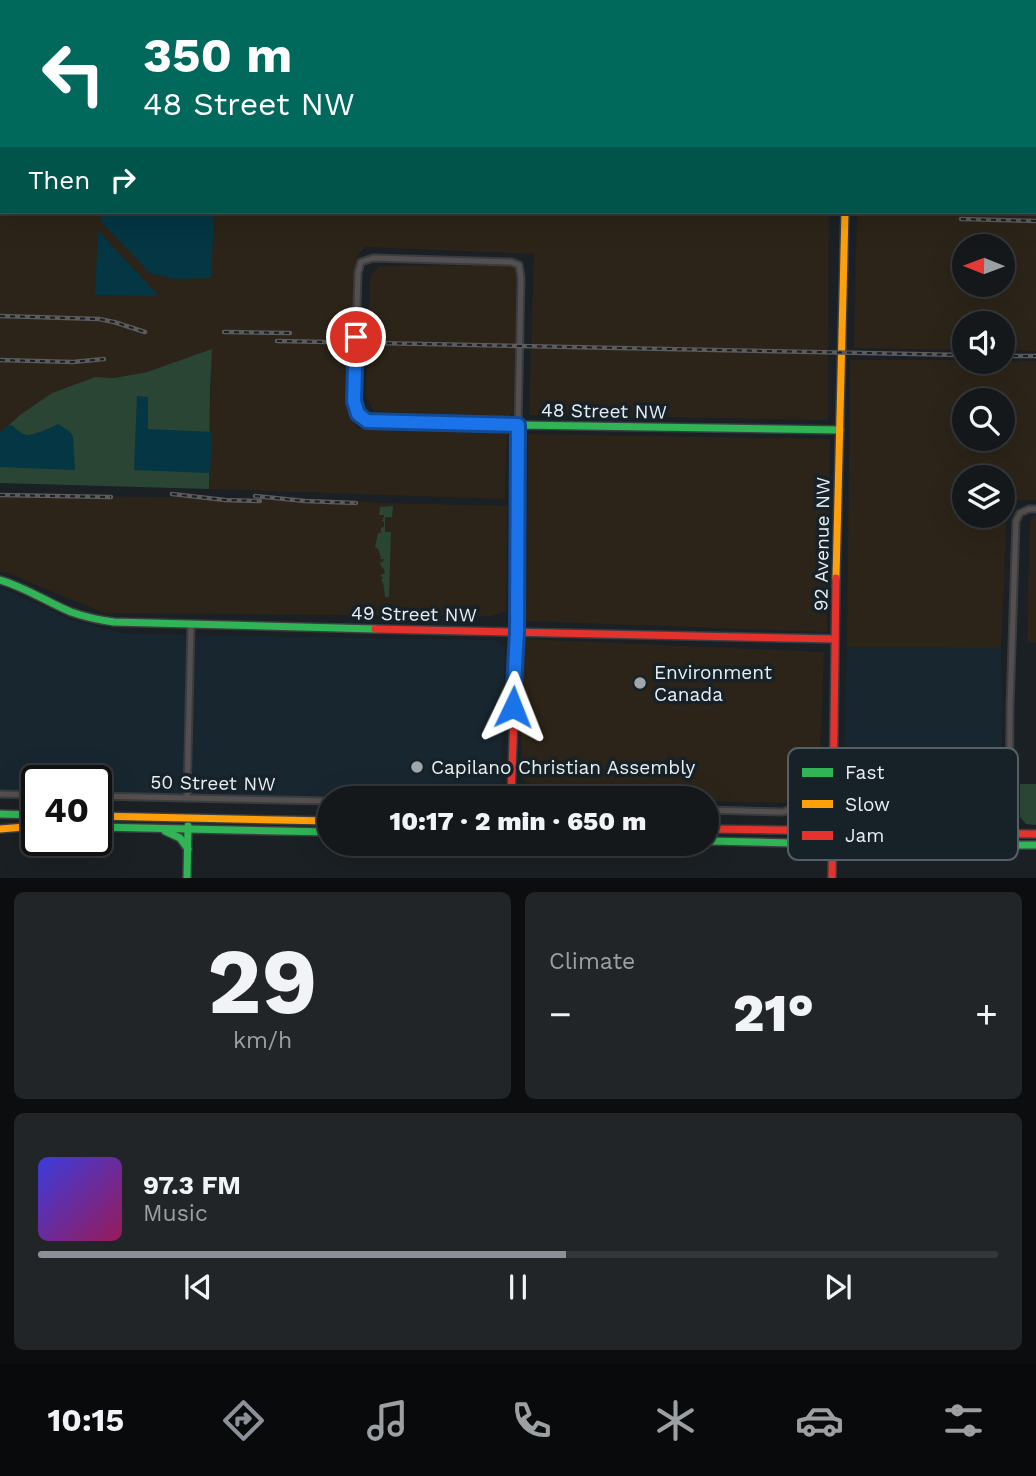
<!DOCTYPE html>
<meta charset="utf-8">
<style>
:root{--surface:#14181b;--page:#212528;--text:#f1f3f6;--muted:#9da0a3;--line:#33373a;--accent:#8c9099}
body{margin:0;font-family:"Work Sans",sans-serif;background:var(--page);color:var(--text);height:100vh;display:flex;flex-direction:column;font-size:26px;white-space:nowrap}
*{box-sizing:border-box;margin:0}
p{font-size:23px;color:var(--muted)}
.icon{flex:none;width:38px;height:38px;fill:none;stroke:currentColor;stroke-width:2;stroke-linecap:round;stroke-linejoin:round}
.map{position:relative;height:878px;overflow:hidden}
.panel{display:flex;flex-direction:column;gap:14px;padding:14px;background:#0b0d0f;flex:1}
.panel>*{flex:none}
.top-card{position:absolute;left:0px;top:0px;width:1036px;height:214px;box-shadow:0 7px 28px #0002,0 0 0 2px var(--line);background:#00695c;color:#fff;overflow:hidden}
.needle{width:46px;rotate:271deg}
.tools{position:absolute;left:952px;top:234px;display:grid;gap:14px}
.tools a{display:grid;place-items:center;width:63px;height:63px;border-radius:50%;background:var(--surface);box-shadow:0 7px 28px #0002,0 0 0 2px var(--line);font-size:35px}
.speed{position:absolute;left:21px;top:765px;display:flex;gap:14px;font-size:35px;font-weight:700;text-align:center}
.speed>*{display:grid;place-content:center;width:91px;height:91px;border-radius:50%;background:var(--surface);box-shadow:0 7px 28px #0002,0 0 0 2px var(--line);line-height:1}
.speed .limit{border:4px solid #111;border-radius:10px;background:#fff;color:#111}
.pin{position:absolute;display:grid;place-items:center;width:60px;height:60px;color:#fff;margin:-30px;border:4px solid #fff;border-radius:50%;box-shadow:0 2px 7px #0007}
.me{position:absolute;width:77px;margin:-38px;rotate:2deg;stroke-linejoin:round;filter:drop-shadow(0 0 5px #0008)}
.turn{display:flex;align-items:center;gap:24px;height:147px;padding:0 28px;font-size:32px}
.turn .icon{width:91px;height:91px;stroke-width:2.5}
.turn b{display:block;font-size:49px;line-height:60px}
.then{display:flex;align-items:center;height:66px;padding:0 28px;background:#0003;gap:14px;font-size:26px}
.big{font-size:52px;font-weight:800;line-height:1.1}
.panel .card{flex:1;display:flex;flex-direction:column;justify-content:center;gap:10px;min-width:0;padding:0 24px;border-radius:10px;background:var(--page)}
.panel .dial{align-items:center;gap:0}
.dial b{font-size:91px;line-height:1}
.song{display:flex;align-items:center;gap:21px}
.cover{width:84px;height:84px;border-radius:10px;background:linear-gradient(135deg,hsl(240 70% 55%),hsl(330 70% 35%))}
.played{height:7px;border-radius:4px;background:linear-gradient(90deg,var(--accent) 55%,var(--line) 55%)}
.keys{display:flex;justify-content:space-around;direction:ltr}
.heat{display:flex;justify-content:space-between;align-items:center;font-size:38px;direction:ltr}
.panel .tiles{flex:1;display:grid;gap:14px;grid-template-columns:1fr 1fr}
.card:last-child{grid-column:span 2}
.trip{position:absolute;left:317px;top:786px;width:402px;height:70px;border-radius:35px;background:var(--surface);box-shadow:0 7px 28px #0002,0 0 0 2px var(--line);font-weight:800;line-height:70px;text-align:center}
.tab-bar{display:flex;height:112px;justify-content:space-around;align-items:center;background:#080a0b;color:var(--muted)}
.tab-bar .icon{width:49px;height:49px}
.tab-bar .active{color:var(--accent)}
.tab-bar b{font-size:32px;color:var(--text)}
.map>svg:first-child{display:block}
.built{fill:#182630}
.industrial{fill:#2c2418;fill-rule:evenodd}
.green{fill:#2a4534}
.water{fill:#043644}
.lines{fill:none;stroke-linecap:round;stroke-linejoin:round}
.street-casing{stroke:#393d40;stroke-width:9}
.fast-casing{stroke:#393d40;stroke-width:10}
.slow-casing{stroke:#393d40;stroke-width:10}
.jam-casing{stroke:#393d40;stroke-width:10}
.street{stroke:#554f50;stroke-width:5}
.fast{stroke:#30b455;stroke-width:7}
.slow{stroke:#ff9f0a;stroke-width:7}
.jam{stroke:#e5322d;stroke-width:7}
.rail-casing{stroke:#5c5a5b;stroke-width:4.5}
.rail{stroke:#172128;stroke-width:2;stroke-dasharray:5;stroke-linecap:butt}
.route-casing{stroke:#114b97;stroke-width:18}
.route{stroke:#1a73e8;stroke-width:12}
.poi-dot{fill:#a0a7ab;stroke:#172128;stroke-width:2.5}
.labels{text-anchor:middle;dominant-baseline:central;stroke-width:7;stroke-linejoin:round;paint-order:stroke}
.street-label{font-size:19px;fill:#e8eff4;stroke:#172128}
.poi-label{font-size:19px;fill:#e8eff4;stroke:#172128;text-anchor:start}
.key{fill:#172128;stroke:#565f65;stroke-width:2}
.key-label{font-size:19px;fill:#e8eff4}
</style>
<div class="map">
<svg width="1036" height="878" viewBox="0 0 1036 878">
<rect width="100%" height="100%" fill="#1b2024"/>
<g class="built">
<polygon points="0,588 5,589 68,619 125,634 495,640 505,647 501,782 433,796 96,798 96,780 37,780 37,799 0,799"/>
<polygon points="847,647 1001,648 1003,822 998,825 854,821 843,810"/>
</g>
<g class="industrial">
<path d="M 1034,143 L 1036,145 L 1036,351 L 1003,350 L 1003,324 L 964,324 L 964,350 L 854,348 L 857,212 L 1034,212 ZM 964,247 L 1003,247 L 1003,285 L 964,285 Z"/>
<polygon points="0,168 2,168 2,212 829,212 828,420 529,415 534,254 365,247 358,254 349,394 350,417 358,428 507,432 505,499 209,489 211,350 147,372 114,378 95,377 52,393 20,415 0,433"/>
<polygon points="511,265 517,272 513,412 509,417 374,411 366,396 370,277 379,266"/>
<path d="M 850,360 L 964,360 L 964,362 L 1036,361 L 1036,500 L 1019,500 L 1007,506 L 1001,648 L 847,647 ZM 964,401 L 1003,401 L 1003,439 L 964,439 ZM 964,478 L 1003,478 L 1003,516 L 964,516 Z"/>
<polygon points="528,434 830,439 827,632 526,621"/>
<polygon points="0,495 320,499 383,503 507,506 506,611 491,616 105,613 62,596 9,573 0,572"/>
<polygon points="1035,515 1036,515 1036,643 1027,642 1030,521"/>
<polygon points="526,639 824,652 819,788 785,803 707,801 707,798 625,798 550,795 522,779 519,645"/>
</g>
<g class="green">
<polygon points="212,349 210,389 209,489 0,483 0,433 20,415 52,393 95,377 114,378 147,372"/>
<polygon points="393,506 392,517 385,517 385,532 391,532 389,597 385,597 383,582 381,581 383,577 379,576 385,573 384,569 381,566 380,562 383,562 384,559 381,559 379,550 375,547 378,533 381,533 381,528 384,527 384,522 381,521 383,520 384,515 379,515 380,507"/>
<polygon points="1020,784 1036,784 1036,825 1026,824 1020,817"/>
</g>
<g class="water">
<polygon points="101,212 214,212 211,278 175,279 151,274 101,221"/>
<polygon points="98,231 159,296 95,295"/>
<polygon points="137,396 148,397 148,429 212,432 210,473 134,470"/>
<path d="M 58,424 L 69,431 L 73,436 L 75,470 L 0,467 L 0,433 L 7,426 L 12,425 C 16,429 22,435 28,435 C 34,435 53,427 58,424 Z"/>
</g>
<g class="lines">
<g class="street-casing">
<g id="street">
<polygon points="373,258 511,262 519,265 521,278 518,425 367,421 358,414 354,402 358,273 361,262"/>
<polyline points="0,794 37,795"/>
<polyline points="96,796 329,801"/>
<polyline points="187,798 191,624"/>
<path d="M 481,798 C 503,792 514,791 535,798"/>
<polyline points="707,810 783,812 822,798 834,797"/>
<polyline points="1009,845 1010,707 1016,521 1020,513 1029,509 1036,509"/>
</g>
</g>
<g class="fast-casing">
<g id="fast">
<polyline points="518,438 518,425 840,430"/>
<path d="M 0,580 C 25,587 47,602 71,612 C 85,617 99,620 114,622 L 375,629"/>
<polyline points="0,814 37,815"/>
<polyline points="96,827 329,832"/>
<polyline points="165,831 180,838 188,849"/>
<polyline points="707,841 833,844 1036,845"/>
<polyline points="187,878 188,826"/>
</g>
</g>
<g class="slow-casing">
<g id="slow">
<polyline points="850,0 850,2"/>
<polyline points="836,578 845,212"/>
<path d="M 835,808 C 840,821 849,826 862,830"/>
<polyline points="96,816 329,821"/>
<polyline points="0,829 37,826"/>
</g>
</g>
<g class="jam-casing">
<g id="jam">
<polyline points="375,629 835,639"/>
<polyline points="511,798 517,631 518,438"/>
<polyline points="707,829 1036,834"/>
<polyline points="832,878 836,578"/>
</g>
</g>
<use href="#street" class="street"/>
<use href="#fast" class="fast"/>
<use href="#slow" class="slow"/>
<use href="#jam" class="jam"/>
<g class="rail-casing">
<g id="rail">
<polyline points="937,0 939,2"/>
<polyline points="965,0 967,2"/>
<polyline points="1034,85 1036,87"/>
<polyline points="1034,120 1036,122"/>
<polyline points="961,219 1036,221"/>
<polyline points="0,316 99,319 114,322 145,332"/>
<polyline points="224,332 290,333"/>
<polyline points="277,341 964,355"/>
<polyline points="1003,356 1036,356"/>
<polyline points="0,360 73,362 104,359"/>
<polyline points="172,494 225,500 260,501"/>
<polyline points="0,495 111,497"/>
<polyline points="255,496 305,501 356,503"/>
</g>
</g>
<use href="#rail" class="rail"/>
</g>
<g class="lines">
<g class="route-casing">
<polyline id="route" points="356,337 354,401 358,414 367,421 518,425 517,631 513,707"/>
</g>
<use href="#route" class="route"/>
</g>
<g class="poi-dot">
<circle cx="640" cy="683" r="7"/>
<circle cx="417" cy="767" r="7"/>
</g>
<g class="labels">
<g class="street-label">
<text transform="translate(604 411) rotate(1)">48 Street NW</text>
<text transform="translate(822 544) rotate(-89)">92 Avenue NW</text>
<text transform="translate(414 614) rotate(1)">49 Street NW</text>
<text transform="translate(213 783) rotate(1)">50 Street NW</text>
</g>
<g class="poi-label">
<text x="654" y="672">Environment<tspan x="654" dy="22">Canada</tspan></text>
<text x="431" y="767">Capilano Christian Assembly</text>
</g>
</g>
<rect x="788" y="748" width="230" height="112" rx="10" class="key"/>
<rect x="802" y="768" width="31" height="9" fill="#30b455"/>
<rect x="802" y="800" width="31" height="8" fill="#ff9f0a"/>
<rect x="802" y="831" width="31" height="9" fill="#e5322d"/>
<g class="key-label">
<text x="845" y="779">Fast</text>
<text x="845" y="811">Slow</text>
<text x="845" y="842">Jam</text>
</g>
</svg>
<div class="tools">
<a><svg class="needle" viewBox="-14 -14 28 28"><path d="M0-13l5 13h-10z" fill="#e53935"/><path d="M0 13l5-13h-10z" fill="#9da0a3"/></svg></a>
<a><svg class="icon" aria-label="sound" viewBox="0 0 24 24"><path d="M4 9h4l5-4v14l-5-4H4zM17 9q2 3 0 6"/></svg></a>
<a><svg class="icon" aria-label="search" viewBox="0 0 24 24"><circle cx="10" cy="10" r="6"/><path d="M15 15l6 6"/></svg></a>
<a><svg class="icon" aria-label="layers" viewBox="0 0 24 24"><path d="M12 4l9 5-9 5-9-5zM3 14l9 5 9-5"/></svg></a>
</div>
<div class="speed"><div class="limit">40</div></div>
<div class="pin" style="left:356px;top:337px;background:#d93025"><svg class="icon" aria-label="arrive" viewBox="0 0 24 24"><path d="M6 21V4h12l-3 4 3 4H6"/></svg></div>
<svg class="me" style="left:513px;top:707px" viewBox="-20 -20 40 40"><path d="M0-17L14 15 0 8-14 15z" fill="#1a73e8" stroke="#fff" stroke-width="4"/></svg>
<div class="trip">10:17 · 2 min · 650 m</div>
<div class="top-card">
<div class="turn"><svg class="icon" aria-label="left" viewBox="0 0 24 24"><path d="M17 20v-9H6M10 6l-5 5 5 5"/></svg><div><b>350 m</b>48 Street NW</div></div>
<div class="then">Then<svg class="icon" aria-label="right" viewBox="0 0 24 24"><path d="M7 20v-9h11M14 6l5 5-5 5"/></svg></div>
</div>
</div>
<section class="panel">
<div class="tiles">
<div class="card dial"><b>29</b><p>km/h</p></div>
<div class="card"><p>Climate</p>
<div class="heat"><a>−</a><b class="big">21°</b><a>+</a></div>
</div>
<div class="card">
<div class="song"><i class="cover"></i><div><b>97.3 FM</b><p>Music</p></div></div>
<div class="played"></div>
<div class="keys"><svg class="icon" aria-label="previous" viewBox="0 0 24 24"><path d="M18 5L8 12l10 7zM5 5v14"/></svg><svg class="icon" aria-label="pause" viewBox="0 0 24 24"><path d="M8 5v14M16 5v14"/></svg><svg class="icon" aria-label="next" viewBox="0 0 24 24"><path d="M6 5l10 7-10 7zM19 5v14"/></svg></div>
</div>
</div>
</section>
<nav class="tab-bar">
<b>10:15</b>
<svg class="icon active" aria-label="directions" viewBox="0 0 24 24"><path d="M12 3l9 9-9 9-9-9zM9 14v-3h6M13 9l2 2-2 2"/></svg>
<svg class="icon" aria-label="music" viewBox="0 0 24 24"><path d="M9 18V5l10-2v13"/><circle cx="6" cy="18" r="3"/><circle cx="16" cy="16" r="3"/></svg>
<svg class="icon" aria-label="phone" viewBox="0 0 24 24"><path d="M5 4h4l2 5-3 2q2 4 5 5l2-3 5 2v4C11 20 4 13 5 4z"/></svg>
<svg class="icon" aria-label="climate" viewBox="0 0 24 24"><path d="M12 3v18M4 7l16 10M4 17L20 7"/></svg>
<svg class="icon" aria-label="car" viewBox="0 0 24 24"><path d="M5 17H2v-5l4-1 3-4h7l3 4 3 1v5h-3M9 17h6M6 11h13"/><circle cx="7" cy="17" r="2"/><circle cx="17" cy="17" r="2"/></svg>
<svg class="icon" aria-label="filters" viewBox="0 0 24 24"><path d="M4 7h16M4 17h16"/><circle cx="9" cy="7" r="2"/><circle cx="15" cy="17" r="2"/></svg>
</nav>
